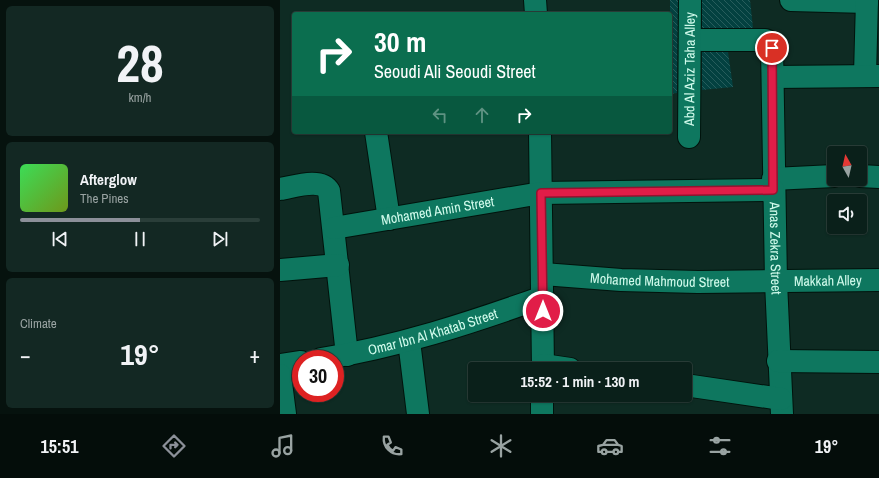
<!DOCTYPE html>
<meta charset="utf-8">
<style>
:root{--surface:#0a201a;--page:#132823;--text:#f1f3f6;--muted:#99a3a2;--line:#2a3e39;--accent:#8c9099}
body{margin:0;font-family:"Archivo Narrow",sans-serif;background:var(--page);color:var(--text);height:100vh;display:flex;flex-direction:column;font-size:15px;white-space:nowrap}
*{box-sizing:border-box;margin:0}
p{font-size:13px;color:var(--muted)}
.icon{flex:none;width:22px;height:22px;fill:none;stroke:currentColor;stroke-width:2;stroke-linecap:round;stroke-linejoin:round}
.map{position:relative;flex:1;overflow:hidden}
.sheet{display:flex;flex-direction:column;gap:6px;padding:6px;background:#06120e;width:280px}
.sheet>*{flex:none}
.hud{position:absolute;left:12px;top:12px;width:380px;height:122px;border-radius:4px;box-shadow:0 1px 3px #0004,0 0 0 1px var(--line);background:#0b6e4f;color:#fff;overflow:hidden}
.needle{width:26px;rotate:352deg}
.fabs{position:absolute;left:547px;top:146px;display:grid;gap:8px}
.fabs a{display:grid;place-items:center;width:40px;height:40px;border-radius:4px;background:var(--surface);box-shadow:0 1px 3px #0004,0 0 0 1px var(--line);font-size:20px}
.speed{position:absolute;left:12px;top:350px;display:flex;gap:8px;font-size:20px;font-weight:700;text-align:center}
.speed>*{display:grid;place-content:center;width:52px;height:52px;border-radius:50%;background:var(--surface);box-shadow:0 1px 3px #0004,0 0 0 1px var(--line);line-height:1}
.speed .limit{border:6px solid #d22;background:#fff;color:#111}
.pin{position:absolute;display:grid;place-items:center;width:34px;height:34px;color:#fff;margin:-17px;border:2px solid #fff;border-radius:50%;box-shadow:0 1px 4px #0007}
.me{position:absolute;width:44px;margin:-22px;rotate:0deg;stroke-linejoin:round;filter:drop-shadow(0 0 3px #0008)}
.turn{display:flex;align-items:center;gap:14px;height:84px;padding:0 16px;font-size:18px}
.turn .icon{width:52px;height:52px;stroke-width:2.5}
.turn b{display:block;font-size:28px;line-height:34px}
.lanes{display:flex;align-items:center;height:38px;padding:0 16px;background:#0003;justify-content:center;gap:20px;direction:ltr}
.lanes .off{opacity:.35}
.big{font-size:30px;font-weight:700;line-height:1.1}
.sheet .tile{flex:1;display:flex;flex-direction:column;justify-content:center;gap:6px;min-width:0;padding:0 14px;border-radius:6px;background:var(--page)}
.sheet .dial{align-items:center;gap:0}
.dial b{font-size:52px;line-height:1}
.song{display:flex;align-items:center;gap:12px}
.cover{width:48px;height:48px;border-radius:6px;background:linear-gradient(135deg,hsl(130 70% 55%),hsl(80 70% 35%))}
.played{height:4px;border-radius:2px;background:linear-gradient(90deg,var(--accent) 50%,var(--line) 50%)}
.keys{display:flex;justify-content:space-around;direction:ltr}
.heat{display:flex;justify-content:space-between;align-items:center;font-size:22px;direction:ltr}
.trip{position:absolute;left:188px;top:362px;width:224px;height:40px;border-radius:4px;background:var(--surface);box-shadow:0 1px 3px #0004,0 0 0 1px var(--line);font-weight:700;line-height:40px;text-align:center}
.menu{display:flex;height:64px;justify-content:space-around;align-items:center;background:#040d0a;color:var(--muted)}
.menu .icon{width:28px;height:28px}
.menu .active{color:var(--accent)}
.menu b{font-size:18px;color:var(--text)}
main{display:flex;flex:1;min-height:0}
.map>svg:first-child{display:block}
.building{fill:url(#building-back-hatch)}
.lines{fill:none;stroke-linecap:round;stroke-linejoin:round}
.minor-casing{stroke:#00130c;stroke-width:24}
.minor{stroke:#0e775f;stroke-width:22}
.route-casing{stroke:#92132f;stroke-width:10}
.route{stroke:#e11d48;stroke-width:7}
.labels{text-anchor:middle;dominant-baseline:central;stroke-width:4;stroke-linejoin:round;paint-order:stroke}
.street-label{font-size:14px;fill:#d1fbec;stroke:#0e2b23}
</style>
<main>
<section class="sheet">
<div class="tile dial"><b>28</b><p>km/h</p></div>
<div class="tile">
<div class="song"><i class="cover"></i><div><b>Afterglow</b><p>The Pines</p></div></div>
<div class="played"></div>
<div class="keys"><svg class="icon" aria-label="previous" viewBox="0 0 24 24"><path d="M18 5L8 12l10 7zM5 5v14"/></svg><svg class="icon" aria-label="pause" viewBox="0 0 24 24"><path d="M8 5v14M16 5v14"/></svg><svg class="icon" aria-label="next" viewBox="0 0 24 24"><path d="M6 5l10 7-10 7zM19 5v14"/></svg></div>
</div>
<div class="tile"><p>Climate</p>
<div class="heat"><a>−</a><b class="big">19°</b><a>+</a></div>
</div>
</section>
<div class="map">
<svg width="599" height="414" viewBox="0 0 599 414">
<defs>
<pattern id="building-back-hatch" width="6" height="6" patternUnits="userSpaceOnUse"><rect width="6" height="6" fill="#034140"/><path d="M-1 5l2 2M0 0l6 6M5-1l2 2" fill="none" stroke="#275d5c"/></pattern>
</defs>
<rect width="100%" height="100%" fill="#0e2b23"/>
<g class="building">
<polygon points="390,0 398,0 397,93 390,94"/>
<polygon points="422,0 470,0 473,28 422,28"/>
<polygon points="422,52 448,52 453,87 422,90"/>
</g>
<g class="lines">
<g class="minor-casing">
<g id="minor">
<polyline points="255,0 256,14"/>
<polyline points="511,0 587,2"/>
<path id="s1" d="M 411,40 L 485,40 L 490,42 L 492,48 L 496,282 L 502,414"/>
<polyline points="585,75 587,0"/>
<polyline points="493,77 599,76"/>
<polyline points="96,132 109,219"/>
<polyline points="260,132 263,369"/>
<path id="s2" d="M 409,137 L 410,0"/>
<polyline points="580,176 599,177"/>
<polyline points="493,179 554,176"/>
<path d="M 0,189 C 13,187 41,177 49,191 L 67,355"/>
<path id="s3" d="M 54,228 L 261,193 L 493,190"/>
<polyline points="0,270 58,265"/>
<path id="s4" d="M 263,274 L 341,280 L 418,282 L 599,280"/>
<polyline points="129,341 138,414"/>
<path id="s5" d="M 41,359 C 117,347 190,323 263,297"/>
<polyline points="498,361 599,362"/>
<polyline points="0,365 21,362"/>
<polyline points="263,365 290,369"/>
<polyline points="0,375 5,414"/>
<polyline points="405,385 501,399"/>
<polyline points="262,414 262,395"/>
</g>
</g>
<use href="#minor" class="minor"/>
</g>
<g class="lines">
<g class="route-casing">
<polyline id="route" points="263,311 261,193 493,190 492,48"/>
</g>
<use href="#route" class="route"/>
</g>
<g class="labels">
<g class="street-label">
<text stroke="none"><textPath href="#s2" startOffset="68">Abd Al Aziz Taha Alley</textPath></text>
<text stroke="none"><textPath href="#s3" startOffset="105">Mohamed Amin Street</textPath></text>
<text stroke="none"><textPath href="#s1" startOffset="286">Anas Zekra Street</textPath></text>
<text stroke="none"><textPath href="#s4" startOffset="117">Mohamed Mahmoud Street</textPath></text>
<text stroke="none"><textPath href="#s4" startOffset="285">Makkah Alley</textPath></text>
<text stroke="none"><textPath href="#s5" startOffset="115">Omar Ibn Al Khatab Street</textPath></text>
</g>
</g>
</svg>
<div class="fabs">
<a><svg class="needle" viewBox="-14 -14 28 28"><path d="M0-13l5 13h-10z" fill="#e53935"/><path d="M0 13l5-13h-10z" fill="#99a3a2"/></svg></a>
<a><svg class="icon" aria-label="sound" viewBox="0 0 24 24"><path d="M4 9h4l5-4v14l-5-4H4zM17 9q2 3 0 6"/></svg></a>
</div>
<div class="speed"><div class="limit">30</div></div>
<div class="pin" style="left:492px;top:48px;background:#d93025"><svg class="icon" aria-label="arrive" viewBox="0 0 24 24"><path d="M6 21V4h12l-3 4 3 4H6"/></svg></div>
<svg class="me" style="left:263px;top:311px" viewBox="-20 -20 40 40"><circle r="17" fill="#e11d48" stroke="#fff" stroke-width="3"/><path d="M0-11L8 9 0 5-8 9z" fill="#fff"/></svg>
<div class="trip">15:52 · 1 min · 130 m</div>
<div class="hud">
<div class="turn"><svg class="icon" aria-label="right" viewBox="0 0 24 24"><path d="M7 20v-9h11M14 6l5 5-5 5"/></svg><div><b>30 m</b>Seoudi Ali Seoudi Street</div></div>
<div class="lanes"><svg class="icon off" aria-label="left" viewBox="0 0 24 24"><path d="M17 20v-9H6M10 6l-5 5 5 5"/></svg><svg class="icon off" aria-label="ahead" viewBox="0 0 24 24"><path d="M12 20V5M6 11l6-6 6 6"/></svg><svg class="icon" aria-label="right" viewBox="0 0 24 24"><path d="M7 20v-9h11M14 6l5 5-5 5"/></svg></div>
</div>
</div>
</main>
<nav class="menu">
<b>15:51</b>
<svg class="icon active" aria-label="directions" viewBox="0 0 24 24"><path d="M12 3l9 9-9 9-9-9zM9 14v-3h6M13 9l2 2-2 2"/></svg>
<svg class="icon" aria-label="music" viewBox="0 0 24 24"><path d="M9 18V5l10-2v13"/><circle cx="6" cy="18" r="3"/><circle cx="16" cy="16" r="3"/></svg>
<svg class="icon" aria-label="phone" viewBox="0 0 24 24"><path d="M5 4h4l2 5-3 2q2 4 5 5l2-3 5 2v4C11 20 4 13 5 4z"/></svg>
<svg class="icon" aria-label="climate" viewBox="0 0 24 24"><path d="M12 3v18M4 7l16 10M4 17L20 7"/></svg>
<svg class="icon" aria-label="car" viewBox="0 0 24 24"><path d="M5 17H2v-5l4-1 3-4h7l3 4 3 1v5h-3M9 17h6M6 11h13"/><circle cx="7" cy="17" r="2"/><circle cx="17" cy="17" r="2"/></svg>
<svg class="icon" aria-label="filters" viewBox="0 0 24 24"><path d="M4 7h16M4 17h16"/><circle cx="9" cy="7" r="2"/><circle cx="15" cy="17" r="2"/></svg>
<b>19°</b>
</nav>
